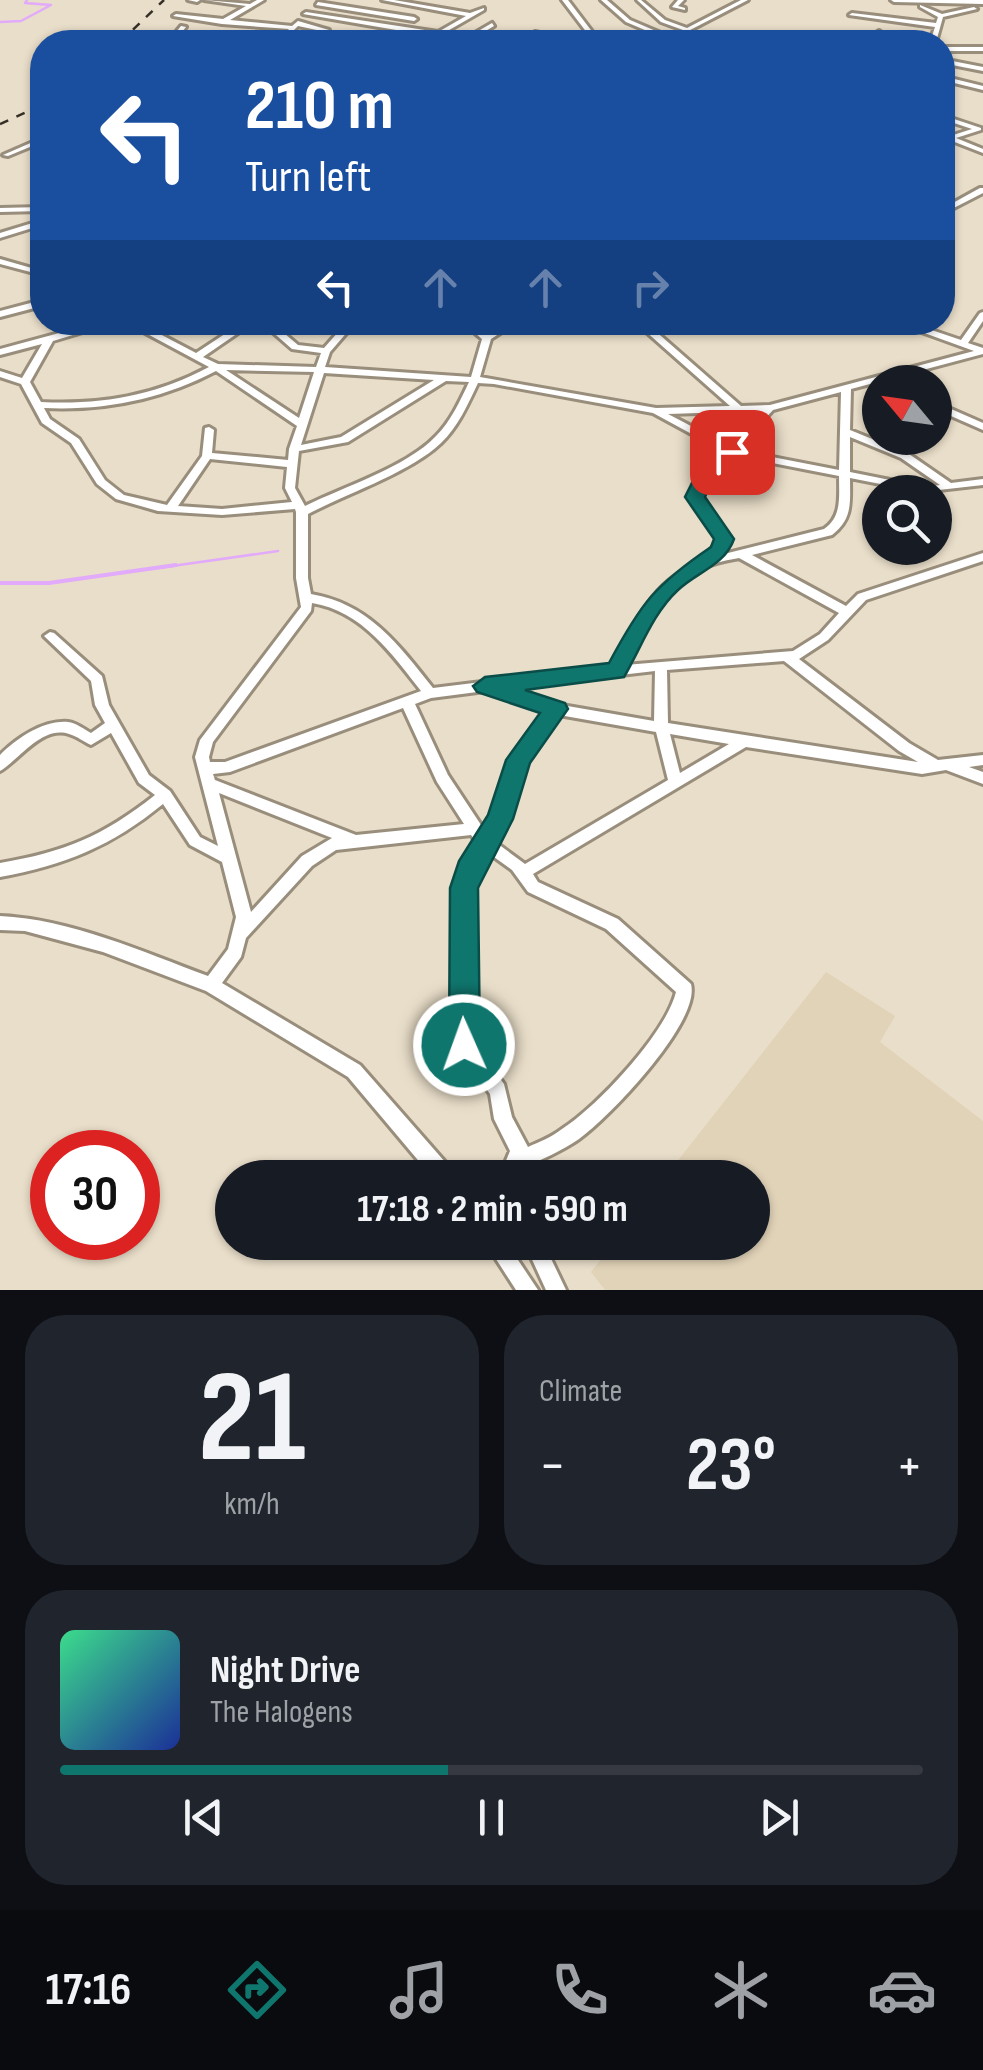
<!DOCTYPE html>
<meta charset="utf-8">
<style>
:root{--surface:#171b24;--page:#20242c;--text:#f1f3f6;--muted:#9ea1a6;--line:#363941;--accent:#0f766e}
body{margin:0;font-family:"Sofia Sans Condensed",sans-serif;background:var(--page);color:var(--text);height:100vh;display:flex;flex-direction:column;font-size:38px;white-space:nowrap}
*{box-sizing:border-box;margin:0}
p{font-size:32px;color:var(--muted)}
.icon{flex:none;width:55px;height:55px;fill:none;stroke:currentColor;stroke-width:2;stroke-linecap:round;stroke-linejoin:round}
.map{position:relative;height:1290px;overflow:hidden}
.panel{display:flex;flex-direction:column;gap:25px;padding:25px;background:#0d0f14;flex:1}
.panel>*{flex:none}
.banner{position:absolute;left:30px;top:30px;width:925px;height:305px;border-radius:40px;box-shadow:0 2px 8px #0004;background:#1a4fa0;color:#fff;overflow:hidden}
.needle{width:65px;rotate:299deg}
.buttons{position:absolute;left:862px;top:365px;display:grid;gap:20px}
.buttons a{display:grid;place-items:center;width:90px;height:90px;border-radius:50%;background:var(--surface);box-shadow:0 2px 8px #0004;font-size:50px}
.speed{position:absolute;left:30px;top:1130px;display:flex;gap:20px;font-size:50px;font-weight:700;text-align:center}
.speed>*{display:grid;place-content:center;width:130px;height:130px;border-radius:50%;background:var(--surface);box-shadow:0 2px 8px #0004;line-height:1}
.speed .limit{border:15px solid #d22;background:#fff;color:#111}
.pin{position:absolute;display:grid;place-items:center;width:85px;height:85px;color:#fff;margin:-42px;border-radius:20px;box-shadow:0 5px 15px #0006}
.me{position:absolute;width:110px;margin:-55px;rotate:358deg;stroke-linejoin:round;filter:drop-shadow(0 0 8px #0008)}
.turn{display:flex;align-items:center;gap:35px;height:210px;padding:0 50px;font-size:45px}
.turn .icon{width:130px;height:130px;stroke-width:2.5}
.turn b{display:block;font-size:70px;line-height:85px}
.lanes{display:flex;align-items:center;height:95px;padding:0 50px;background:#0003;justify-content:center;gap:50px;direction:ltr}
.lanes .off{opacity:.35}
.big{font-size:75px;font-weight:700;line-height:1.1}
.panel .tile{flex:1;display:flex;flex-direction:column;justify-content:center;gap:15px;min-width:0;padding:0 35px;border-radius:40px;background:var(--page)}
.panel .dial{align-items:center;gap:0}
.dial b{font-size:130px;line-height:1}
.song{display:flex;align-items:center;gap:30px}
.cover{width:120px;height:120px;border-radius:15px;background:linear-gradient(135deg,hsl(150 70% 55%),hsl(230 70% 35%))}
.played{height:10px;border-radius:5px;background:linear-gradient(90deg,var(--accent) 45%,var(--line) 45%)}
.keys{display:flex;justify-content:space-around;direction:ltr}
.heat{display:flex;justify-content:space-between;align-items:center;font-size:55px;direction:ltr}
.panel .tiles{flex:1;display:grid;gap:25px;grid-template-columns:1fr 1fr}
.tile:last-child{grid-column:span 2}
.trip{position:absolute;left:215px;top:1160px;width:555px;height:100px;border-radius:50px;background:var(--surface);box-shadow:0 2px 8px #0004;font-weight:700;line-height:100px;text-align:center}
.tab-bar{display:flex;height:160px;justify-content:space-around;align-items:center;background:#090b0e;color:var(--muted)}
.tab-bar .icon{width:70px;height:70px}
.tab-bar .on{color:var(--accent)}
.tab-bar b{font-size:45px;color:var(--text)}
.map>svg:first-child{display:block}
.built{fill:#e1d3b8}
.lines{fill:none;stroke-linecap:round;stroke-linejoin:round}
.stream-far1{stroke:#e2aafa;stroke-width:2.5}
.stream{stroke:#e2aafa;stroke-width:4}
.minor-casing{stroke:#998e7c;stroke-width:6}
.minor{fill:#fff;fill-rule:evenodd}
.rail{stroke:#352f27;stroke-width:2.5;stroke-dasharray:9 9;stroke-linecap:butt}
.route{fill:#0f766e;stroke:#0a4d48;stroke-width:2.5}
</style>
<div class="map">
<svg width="983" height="1290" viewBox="0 0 983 1290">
<rect width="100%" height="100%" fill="#e9dec9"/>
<polygon class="built" points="826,972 895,1016 880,1042 983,1121 983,1290 605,1290 591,1272 614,1243 752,1242 752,1178 665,1177"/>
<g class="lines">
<g class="stream-far1">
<polyline points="0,22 21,21 51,5 25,3 27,0"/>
<polyline points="158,568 278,551"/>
</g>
<polyline class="stream" points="0,583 49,583 176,565"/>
<g class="minor-casing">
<g id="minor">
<polygon points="188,0 200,0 197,2"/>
<polygon points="204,0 250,4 257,0 264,0 230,20 292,26 298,21 329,30 326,32 298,26 282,42 276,42 289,29 222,24 173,16 176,14 223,19 246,6"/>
<polygon points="382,0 394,0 470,13 484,8 484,10 444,33 468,37 492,23 494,26 474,38 493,42 437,37 303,14 306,12 438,32 466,16"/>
<polygon points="562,0 568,0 600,42 594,42"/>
<polygon points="601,0 607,0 630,20 670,37 683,30 661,22 637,0 641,0 665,20 687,28 741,0 748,0 667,42 661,42 666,39 626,22"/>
<polygon points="678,0 684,0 678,6 685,8 685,10 672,7"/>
<polygon points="891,0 983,0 983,4 894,2"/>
<polygon points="318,2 414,17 417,19 414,21 316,5"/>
<polygon points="920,5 942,14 974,7 977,9 943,17 936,42 930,42 935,27 849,15 852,13 936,23 938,17 920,7"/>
<polygon points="181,26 186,27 174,42 168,42"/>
<polygon points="879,31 882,33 879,42 873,42 876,33"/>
<polygon points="535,32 540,33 529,42 523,42"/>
<polygon points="224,34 272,40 275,42 262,42 222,37"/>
<polygon points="349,37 362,41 363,42 347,40"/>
<rect x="942" y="47" width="41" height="4"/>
<polygon points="942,59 983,67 983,71 942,63"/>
<polygon points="942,76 983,86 983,90 942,80"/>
<polygon points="942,115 981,128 981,130 956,138 983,149 983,153 947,139 947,137 972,129 942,119"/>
<polygon points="42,138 42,142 8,156 3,155"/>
<polygon points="980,188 983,188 983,193 942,214 942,209"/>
<polygon points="42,207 42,211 0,212 0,208"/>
<polygon points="39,221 42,221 42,225 0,238 0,233"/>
<polygon points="0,259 42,271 42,275 0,264"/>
<polygon points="42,300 42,306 0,317 0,311"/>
<path d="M 983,312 L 983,321 L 968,343 L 983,348 L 983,354 L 851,389 L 850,430 L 909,454 L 951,483 L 983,479 L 983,485 L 921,492 L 850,478 C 850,502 853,519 832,535 L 752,555 L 846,606 L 858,594 L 983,553 L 983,561 L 866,600 L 828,640 L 799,659 L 909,743 L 938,760 L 983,755 L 983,765 L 969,767 L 983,772 L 983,784 L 946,770 L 922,774 L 746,747 L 533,874 L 538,882 L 618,919 L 691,984 C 701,1021 610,1117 579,1139 C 562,1151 542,1159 524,1168 L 524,1178 L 506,1178 L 505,1163 L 510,1151 L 494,1119 L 490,1094 L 455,1045 L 458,945 L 454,907 L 461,869 L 477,843 L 471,835 L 336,850 L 312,866 L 246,938 L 241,957 L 222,983 L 360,1065 L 453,1171 L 455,1178 L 433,1178 L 348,1077 L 206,991 L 103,952 L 25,931 L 0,930 L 0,916 C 70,919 143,952 208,976 L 228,949 L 236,917 L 222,862 L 190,845 L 163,804 C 112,846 65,865 0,877 L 0,863 C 65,852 103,836 155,795 L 139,783 L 111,733 L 91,745 C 84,742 77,736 69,734 C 42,725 19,760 0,771 L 0,755 C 16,739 43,720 68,722 C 76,723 84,729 91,733 L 105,723 L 95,705 L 91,681 L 44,636 L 50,632 L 54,633 L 102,676 L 109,705 L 149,775 L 170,791 L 200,837 L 218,846 L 195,757 L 200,740 L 301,607 L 296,578 L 296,512 L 295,509 L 222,515 L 158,511 L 116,499 L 97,484 L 71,443 L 42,423 L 21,384 L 0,377 L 0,371 L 22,378 L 42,344 L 0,355 L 0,349 L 100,322 L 116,322 L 53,341 L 30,382 L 41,402 C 101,405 155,396 209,367 L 125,322 L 137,322 L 196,353 L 243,322 L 254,322 L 203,357 L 218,364 L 316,367 L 321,353 L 292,349 L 261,322 L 271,322 L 298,345 L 324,348 L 347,322 L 356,322 L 330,352 L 325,367 L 471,377 L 482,339 L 462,322 L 472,322 L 487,334 L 506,322 L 517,322 L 491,339 L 480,377 L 656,408 L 730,406 L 635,322 L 645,322 L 741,406 L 770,405 L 974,351 L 894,322 L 908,322 L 961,340 L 980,313 ZM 226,370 L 314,372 L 299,418 ZM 216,371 L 297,426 L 289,449 L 288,460 L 212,453 L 214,430 L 209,427 L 205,428 L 202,456 L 167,505 L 124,495 L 105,480 L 79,439 L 50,419 L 44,408 C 104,411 163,399 216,371 ZM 324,373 L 434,380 L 341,437 L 301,445 ZM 446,381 L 469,382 C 460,401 451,421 436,436 C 407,467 343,487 305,506 L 295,488 L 299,451 L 348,442 ZM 478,383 L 494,384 L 653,413 L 723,451 L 694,482 L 690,497 L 718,539 C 706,562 681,568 664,585 C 641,607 627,638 612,666 L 433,688 C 398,644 369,604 311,594 L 308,578 L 308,514 C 346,494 411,472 441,443 C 458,427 468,404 478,383 ZM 841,392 L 839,470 L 736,450 L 773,410 ZM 762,411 L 729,446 L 668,414 ZM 850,437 L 901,458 L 940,485 L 925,487 L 850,472 ZM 731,455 L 839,476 C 839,497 842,517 824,529 L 720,555 L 730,539 L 700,497 L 703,485 ZM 210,459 L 287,467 L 285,488 L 292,502 L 222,509 L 178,506 ZM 739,558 L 839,613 L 820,634 L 793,651 L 625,665 C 646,625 667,586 708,566 C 716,562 729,560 739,558 ZM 312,603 C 362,611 392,654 421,691 L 225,762 L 210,762 L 209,757 L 213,742 L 311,611 ZM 784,661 L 899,751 L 918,762 L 668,723 L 667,670 ZM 655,671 L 654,721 L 556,704 L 507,688 ZM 485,691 L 547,711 L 512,760 L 493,817 L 485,831 L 448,775 L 415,704 L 431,698 ZM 403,708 L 437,782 L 464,824 L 356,835 L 215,780 L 213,774 L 230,772 ZM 559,715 L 656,732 L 668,780 L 525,864 L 494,841 L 507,819 L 525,762 ZM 670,734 L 729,744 L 680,773 ZM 219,793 L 332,838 L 302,856 L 251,912 ZM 487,852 L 512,870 L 528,892 L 606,929 L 676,992 C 666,1033 598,1106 562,1129 C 552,1137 539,1142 528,1147 L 512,1117 L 504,1084 L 473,1042 L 474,945 L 470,907 L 476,870 Z"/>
<polygon points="935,402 983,423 983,430 935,409"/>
<polygon points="485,1242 506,1242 538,1290 516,1290"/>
<polygon points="524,1242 543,1242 566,1290 546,1290"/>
</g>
</g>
<use href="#minor" class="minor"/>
<g class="rail">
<polyline points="120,42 164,0"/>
<polyline points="0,124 42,105"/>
</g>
</g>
<path class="route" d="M 726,448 L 742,452 L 715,474 L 705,497 L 734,539 C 725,565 697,572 678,590 C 653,613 641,648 624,677 L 525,690 L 565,703 L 568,709 L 530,763 L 513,819 L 478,888 L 480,1045 L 475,1056 L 464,1060 L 453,1056 L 449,1045 L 450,888 L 459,861 L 488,815 L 506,760 L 540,713 L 477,692 L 473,686 L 485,677 L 609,663 C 641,603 655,585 711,547 L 714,539 L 685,497 L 700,467 Z"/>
</svg>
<div class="buttons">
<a><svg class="needle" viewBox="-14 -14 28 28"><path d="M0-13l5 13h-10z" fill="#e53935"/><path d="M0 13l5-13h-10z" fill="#9ea1a6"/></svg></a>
<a><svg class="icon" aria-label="search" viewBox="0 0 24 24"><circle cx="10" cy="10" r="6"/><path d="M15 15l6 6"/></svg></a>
</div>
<div class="speed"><div class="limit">30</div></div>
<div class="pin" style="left:732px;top:452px;background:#d93025"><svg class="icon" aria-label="arrive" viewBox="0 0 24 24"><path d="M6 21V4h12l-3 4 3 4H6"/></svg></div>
<svg class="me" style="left:464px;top:1045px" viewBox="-20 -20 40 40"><circle r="17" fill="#0f766e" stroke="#fff" stroke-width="3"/><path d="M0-11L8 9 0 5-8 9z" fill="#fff"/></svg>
<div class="trip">17:18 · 2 min · 590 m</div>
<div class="banner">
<div class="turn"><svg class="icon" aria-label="left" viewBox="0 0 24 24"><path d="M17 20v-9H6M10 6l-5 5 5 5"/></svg><div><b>210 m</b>Turn left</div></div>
<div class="lanes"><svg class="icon" aria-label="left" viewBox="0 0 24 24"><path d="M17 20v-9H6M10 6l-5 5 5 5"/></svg><svg class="icon off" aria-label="ahead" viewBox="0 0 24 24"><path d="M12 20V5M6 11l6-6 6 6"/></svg><svg class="icon off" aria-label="ahead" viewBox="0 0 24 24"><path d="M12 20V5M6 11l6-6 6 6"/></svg><svg class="icon off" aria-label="right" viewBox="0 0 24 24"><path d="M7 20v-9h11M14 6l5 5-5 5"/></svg></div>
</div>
</div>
<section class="panel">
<div class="tiles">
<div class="tile dial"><b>21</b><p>km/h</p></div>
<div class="tile"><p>Climate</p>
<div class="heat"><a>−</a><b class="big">23°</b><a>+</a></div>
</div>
<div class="tile">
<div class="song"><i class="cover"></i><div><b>Night Drive</b><p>The Halogens</p></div></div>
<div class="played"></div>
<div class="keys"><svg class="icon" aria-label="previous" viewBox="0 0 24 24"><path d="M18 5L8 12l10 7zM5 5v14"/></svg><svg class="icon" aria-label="pause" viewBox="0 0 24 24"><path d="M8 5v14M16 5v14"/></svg><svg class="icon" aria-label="next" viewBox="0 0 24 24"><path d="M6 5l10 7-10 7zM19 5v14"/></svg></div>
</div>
</div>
</section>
<nav class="tab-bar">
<b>17:16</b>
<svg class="icon on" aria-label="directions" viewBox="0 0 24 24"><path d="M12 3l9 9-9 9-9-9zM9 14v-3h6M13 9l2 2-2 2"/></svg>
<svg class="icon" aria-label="music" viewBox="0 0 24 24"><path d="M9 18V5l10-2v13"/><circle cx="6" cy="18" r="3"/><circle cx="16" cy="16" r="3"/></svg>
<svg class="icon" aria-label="phone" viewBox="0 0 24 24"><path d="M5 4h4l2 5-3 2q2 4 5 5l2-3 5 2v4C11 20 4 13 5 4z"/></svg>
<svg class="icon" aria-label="climate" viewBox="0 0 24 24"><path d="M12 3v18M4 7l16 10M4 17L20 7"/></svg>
<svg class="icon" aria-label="car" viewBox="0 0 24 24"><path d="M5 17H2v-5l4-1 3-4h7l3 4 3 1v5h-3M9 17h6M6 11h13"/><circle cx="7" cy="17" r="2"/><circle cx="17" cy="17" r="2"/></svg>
</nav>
